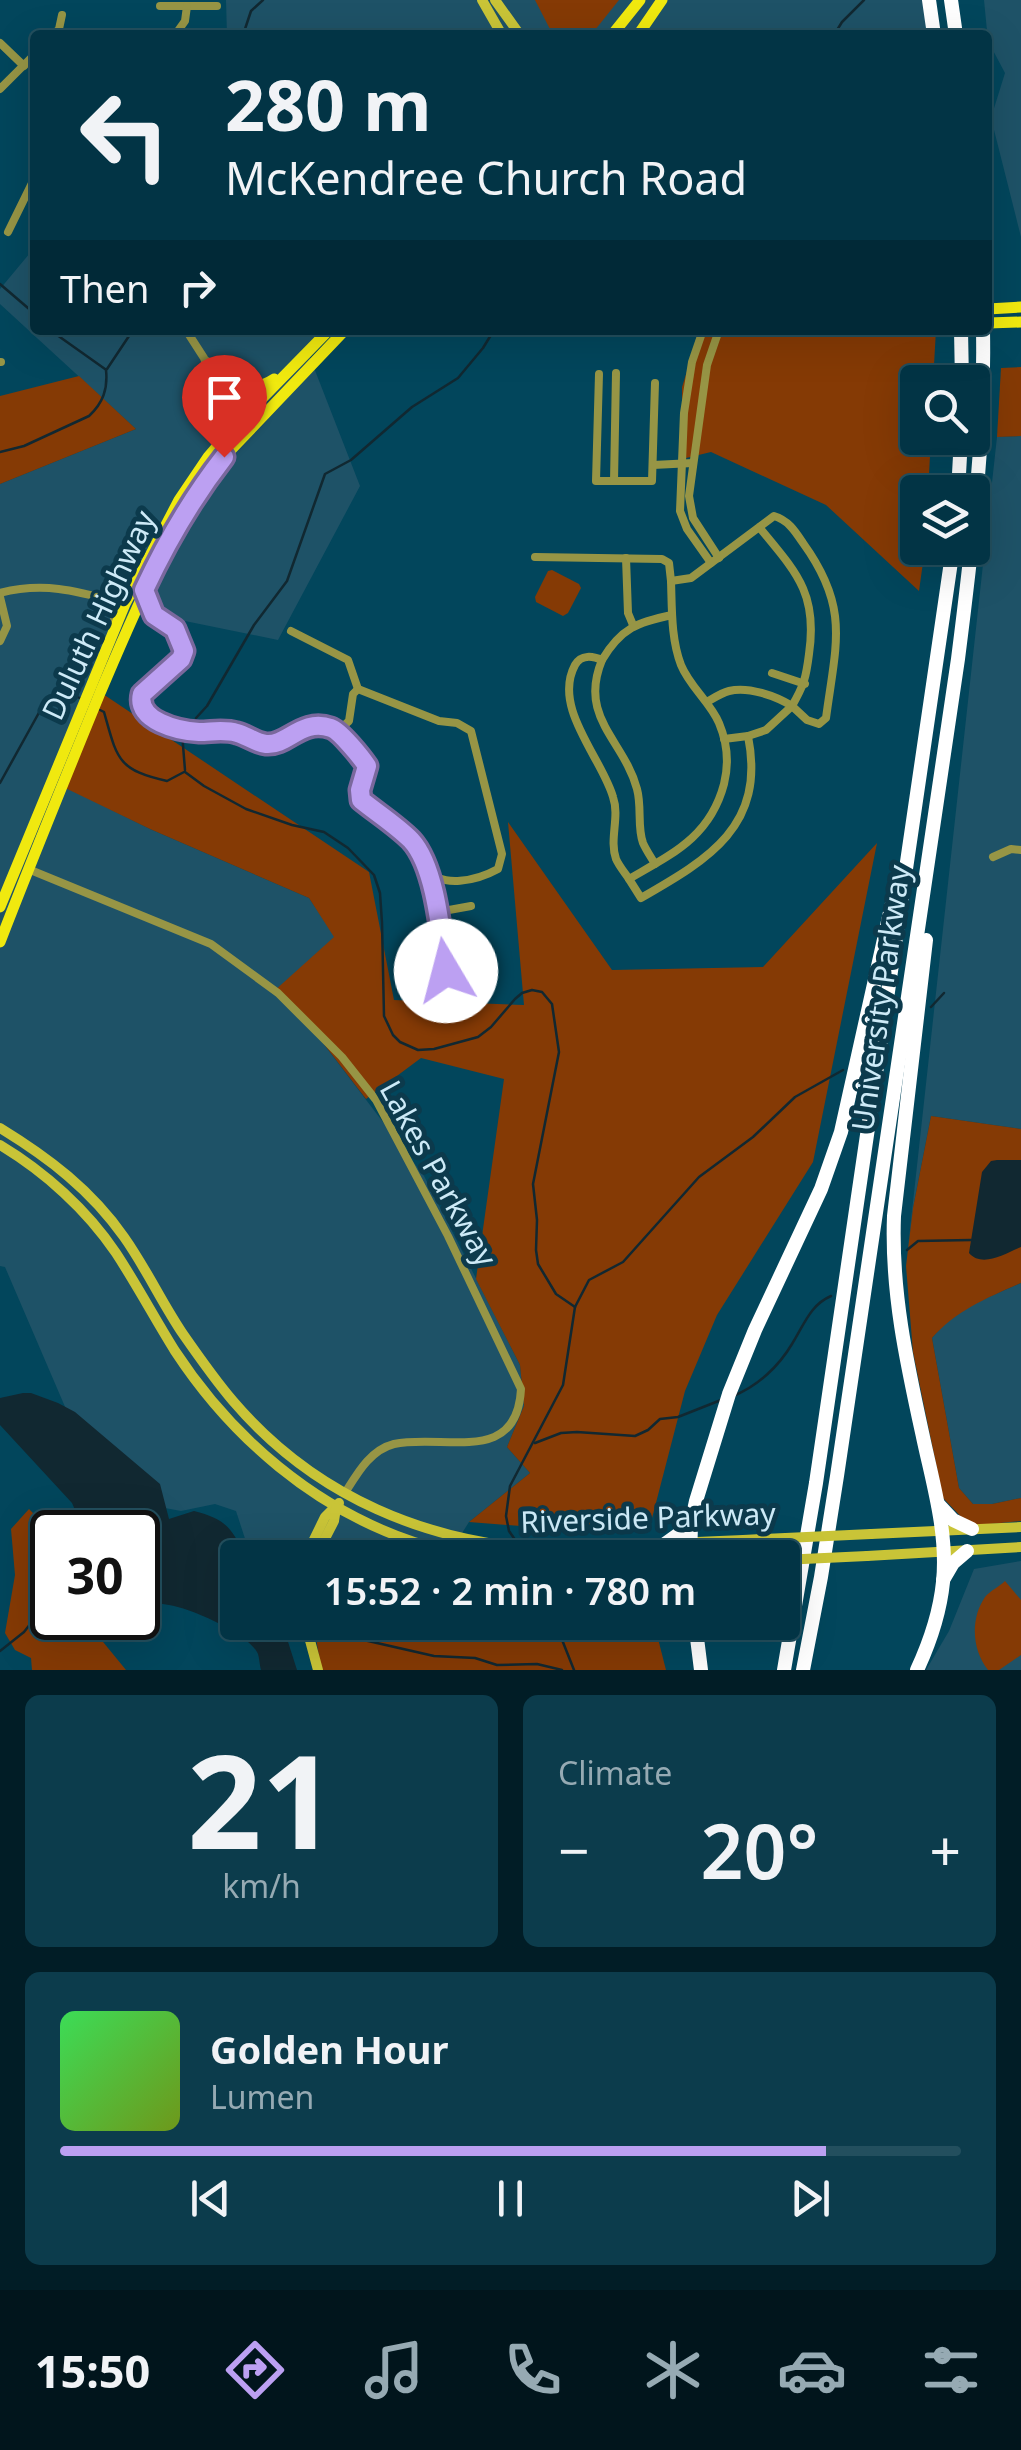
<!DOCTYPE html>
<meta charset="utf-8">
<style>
:root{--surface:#023445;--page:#0c3c4c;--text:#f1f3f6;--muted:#96aab3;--line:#234f5e;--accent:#bca0f2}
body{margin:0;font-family:"Noto Sans",sans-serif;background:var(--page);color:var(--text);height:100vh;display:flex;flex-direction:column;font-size:38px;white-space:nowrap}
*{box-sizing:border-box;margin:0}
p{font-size:32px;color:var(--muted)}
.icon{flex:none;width:55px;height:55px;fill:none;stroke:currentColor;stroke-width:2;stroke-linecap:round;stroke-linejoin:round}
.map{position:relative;height:1670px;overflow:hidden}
.sheet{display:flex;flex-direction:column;gap:25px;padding:25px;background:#011d26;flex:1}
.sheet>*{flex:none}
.banner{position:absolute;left:30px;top:30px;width:962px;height:305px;border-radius:10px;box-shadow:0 10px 40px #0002,0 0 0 2px var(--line);background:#023445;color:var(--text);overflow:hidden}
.tools{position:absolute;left:900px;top:365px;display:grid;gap:20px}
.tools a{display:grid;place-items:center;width:90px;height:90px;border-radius:10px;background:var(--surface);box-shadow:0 10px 40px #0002,0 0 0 2px var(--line);font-size:50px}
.speed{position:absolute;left:30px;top:1510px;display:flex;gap:20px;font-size:50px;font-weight:700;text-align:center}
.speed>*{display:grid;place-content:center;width:130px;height:130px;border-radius:50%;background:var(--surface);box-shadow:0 10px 40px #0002,0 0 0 2px var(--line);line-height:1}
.speed .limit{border:5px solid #111;border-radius:15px;background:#fff;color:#111}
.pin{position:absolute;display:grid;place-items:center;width:85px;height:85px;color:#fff;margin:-102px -42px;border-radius:50% 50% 50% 0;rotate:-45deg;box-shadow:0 0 10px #0007}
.pin .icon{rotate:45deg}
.me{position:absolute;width:110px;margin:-55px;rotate:352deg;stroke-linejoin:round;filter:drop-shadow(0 0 8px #0008)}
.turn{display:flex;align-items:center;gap:35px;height:210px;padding:0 30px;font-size:45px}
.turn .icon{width:130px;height:130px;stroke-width:2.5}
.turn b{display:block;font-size:70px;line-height:85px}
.then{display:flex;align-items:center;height:95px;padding:0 30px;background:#0003;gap:20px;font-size:38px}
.big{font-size:75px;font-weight:600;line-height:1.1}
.sheet .card{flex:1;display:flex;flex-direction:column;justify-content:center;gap:15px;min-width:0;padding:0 35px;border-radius:15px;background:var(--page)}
.sheet .dial{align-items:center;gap:0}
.dial b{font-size:130px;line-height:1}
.song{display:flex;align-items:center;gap:30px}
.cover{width:120px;height:120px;border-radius:15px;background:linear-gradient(135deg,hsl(130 70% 55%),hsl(80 70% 35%))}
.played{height:10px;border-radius:5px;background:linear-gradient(90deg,var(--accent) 85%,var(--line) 85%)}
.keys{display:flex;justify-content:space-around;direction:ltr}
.heat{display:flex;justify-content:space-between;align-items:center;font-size:55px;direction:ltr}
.sheet .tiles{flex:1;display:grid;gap:25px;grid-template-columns:1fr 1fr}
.card:last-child{grid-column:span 2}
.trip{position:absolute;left:220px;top:1540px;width:580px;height:100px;border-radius:10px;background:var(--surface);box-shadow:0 10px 40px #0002,0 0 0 2px var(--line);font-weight:600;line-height:100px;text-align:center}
.menu{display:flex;height:160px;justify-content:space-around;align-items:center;background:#01151c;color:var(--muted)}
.menu .icon{width:70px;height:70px}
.menu .on{color:var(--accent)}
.menu b{font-size:45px;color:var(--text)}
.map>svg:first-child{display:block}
.built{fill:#1e5267}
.green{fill:#853a05}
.water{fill:#112831}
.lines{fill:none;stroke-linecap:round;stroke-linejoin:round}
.stream{stroke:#112831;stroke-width:2.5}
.street{stroke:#979545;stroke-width:8}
.secondary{stroke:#c9c437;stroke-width:10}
.primary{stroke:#f0e90f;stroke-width:11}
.highway{stroke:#fff;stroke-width:14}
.secondary-bridge{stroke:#c9c437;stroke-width:10}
.route-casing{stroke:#7a689d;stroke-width:25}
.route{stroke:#bca0f2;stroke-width:18}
.labels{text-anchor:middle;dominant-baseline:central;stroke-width:10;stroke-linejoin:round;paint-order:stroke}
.street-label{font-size:30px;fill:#cdeaf7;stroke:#0c3a4c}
</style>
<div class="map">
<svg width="1021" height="1670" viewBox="0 0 1021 1670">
<rect width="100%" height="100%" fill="#02465c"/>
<g class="built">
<polygon points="226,0 924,0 926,35 227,35"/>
<polygon points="984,0 1021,0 1021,237 991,118 1005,73 988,41"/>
<polygon points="35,247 35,330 332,330 309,355 360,486 278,640 131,610 59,784 150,829 309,898 335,937 274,992 300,1013 424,1176 520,1365 524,1406 507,1447 530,1473 469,1522 447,1557 251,1557 236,1511 215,1504 181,1511 149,1505 72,1423 5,1267 0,1266 0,484 136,429 0,304 0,289"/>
<polygon points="1021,436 1021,1129 931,1116 913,1208 906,1266 997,437"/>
<polygon points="1021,1283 1021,1498 992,1504 973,1504 959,1488 932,1338 945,1323 966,1307"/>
<polygon points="1021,1561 1021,1670 926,1670 949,1631 974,1569"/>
</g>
<g class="green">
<polygon points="535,0 619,0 591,35 553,35"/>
<polygon points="700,330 936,330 933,382 918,382 918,438 931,438 928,492 918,492 918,548 925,548 919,591 826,505 711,452 682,459 682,387"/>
<polygon points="1021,367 1021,436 997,437 1001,368"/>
<polygon points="79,376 136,429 0,484 0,396"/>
<polygon points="552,570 579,584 581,588 568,613 563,616 536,602 535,597 548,571"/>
<polygon points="100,692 369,872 394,1000 524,1005 508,822 612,970 763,967 877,843 813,1162 717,1315 685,1391 651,1522 546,1528 469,1522 530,1473 507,1447 524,1406 520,1365 476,1279 504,1079 421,1058 366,1099 300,1013 273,992 334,937 309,898 150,829 59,785"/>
<path d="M 931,1116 L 1021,1129 L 1021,1283 C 987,1298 957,1310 932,1338 L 959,1488 L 973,1504 L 992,1504 L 1021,1498 L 1021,1521 L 970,1526 L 943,1498 L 913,1352 L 906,1266 L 913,1208 Z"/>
<polygon points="29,1509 40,1520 45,1538 46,1589 54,1624 99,1637 126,1670 32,1670 31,1658 15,1650 5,1633 15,1575 11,1529"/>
<path d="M 1005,1581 L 1021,1600 L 1021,1655 L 999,1670 L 988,1670 C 972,1650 970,1619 985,1597 C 990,1591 1000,1586 1005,1581 Z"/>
<polygon points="418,1622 654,1623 666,1670 321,1670 315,1631"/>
</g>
<g class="water">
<path d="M 997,1160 L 1021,1160 L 1021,1247 C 1005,1254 982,1268 969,1253 L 982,1172 L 991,1161 Z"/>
<path d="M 23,1393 L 31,1393 L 58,1403 L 75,1412 L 160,1484 L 169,1519 L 194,1511 C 226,1519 233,1529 245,1557 L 238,1558 L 238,1622 L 282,1623 L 297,1670 L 261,1670 C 260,1667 259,1657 258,1654 C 250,1634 190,1608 169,1605 C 159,1603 148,1603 138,1603 L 138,1532 L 93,1532 C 89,1521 86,1515 75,1510 L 72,1503 L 0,1425 L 0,1398 Z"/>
</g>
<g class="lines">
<g class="stream">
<polyline points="243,35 251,11 263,0"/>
<polyline points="834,35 842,22 864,0"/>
<polyline points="0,284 35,314"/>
<polyline points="50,330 105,369"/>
<polyline points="107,369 133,330"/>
<path d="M 0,452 L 24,446 L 89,416 C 103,403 108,389 106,370"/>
<path d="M 100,710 L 104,712 C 117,758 117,770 167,781 L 184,772"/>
<polyline points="196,718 207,706 254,625 287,581 325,474 351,460 412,407 458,378 483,348 494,330"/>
<polyline points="182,733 185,770"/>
<polyline points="185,772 204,786 246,809 292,825 324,832 348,848 374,875 380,893 382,923 384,1016 393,1035 400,1042 418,1050 434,1049 478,1037 491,1027 515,999 522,993 532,990 542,992 552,1004 559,1052 533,1184 537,1220 536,1250 538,1264 556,1294 575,1307"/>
<path d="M 0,783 L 41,709 C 52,701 67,691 80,698"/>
<polyline points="931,1007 944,993"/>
<polyline points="907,1250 918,1241 971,1240"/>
<path d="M 733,1396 C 758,1386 779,1366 792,1344 C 804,1325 810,1305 831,1296"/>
<polyline points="535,1443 561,1433 577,1432 635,1436 648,1430 660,1419 678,1417 721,1400"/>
<polyline points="518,1544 509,1531 506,1516 510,1486 563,1385 575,1307 589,1280 623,1262 699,1177 753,1137 795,1097 843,1070"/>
<polyline points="288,1622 292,1625"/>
<polyline points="555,1622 574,1670"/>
<polyline points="325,1638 355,1638 434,1656 475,1658 497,1665 537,1664 562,1670"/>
<polyline points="0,1651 24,1632 45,1605"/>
</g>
<g class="street">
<polyline points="160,6 217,6"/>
<polyline points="53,35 59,29 62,15"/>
<polyline points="175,35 185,21 187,6"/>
<polyline points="0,43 24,66"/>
<polyline points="0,89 35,54"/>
<polyline points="8,232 35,177"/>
<polyline points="186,330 204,358 209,373 253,409"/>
<polyline points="703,330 692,362 684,413 680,511 687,529 711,563"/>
<polyline points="207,361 259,401"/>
<polyline points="0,362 1,362"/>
<polyline points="599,374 596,481 652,481 655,383"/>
<polyline points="653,465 693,463"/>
<polyline points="614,481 616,373"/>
<polyline points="535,557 662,559 669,563 671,581"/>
<polyline points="626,558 628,613 633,625"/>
<polyline points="719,558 693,518 689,496 707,365 719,330"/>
<path d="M 0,593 C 46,581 80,592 125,604"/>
<polyline points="0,597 7,626 0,641"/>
<polyline points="103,598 112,610 116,625"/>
<path d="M 137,609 C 167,620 173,622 184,651 L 181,659 L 143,695 C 135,721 181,732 202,732 C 213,732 222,730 233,732 C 246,735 258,745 271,743 C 298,740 303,715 338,731"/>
<path d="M 672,615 C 638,622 621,628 602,660 C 593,656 581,654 575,665 C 552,708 602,758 613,797 C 620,817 609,839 616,859 C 619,866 625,873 629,879 C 672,854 710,837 724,784 C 729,764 727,742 719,723 C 710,702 690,687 681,665 C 671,639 672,609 671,581 L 691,578 L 774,516 C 788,520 795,531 803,543 C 850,608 836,643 826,718 L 819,724 L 807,720 L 792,706 C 804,685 806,678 809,654 C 818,593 796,572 759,527"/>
<polyline points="291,631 348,660 358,689"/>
<path d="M 602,660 C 578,718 624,740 637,789 C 642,807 637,827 643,843 C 646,850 651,857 655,864"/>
<polyline points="772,673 805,684"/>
<path d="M 358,689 L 439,721 L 457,723 L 471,731 L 502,854 L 498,869 C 478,880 441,890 425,867 C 419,858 417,847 410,840 C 395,825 377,813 361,800 L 360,790 L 367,767 L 338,731 L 349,721 L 353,694 Z"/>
<path d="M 707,702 C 714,698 721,693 729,691 C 748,686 776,696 792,706 L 766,730 L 748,736"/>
<polyline points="993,857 1011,849 1021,850"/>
<path d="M 28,869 L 211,944 L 278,993 L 342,1057 L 376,1100 L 448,1236 L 521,1389 C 517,1467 443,1433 394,1444 C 370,1450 357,1474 345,1493"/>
<polyline points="427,870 438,912 446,971"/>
<path d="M 629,879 L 641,898 C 709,859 766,826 748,736 L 724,739"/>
<polyline points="438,912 471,906"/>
</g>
<g class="secondary">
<polyline points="482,0 502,35"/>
<polyline points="495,0 520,35"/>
<path d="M 0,1128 C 49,1158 91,1190 124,1237 C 146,1268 162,1303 183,1334 C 199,1357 215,1380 233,1401 C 315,1497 428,1544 553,1550 C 585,1551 619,1547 651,1545 C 689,1542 727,1541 764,1539"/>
<path d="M 0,1145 C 45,1172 87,1210 116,1253 C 137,1285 155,1319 175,1351 C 232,1438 315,1509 414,1542 C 436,1549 459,1553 481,1558"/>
<polyline points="871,1534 1021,1527"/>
<polyline points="867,1556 1021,1547"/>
<polyline points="305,1558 325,1517 339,1503"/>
<polyline points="315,1558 334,1521 336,1508"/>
<polyline points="305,1622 318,1670"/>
</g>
<g class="primary">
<polyline points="612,35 640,0"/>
<polyline points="638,35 662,0"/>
<polyline points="988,309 1021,307"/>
<polyline points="988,323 1021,322"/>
<path d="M 218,381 C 231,399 234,411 226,432"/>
<path d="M 234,381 C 250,387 259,389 274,379"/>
<polyline points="0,907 125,604 179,500 208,457 232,429 329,330"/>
<path d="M 0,942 C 32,859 66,776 100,693 C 135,611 169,528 224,457 L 345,330"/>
</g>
<g class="highway">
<polyline points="929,0 934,35"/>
<polyline points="951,0 956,35"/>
<polyline points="961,330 962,382"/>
<polyline points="958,492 961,438"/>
<polyline points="938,1504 953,1520 972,1529"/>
<polyline points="665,1544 679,1534 692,1517"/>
<polyline points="690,1558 691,1525 696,1501 729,1394 755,1330 821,1189 841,1132 897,881"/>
<polyline points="943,1580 953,1563 967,1551"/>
<polyline points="695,1622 701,1670"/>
<polyline points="784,1670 816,1483 953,548"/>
<path d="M 803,1670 L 821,1577 L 837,1476 L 958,659 C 972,549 985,441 983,330"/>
<path d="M 917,1670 C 930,1642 940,1612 943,1582 C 948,1533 933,1484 923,1437 C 907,1364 891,1292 894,1216 L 926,940"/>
</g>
<g class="secondary-bridge">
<polyline points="764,1539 871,1534"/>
<polyline points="782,1560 867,1556"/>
</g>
</g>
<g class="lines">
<g class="route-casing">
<path id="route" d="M 224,457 C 192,498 166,543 144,590 L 154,615 L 175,629 L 184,651 L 181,659 L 142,694 C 135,721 179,731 199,732 C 212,732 224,729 237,733 C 246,735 256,743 266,744 C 288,746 301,718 331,728 C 340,731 361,757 367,766 L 360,790 L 361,800 C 377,813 396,825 411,840 C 436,867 441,935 446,971"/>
</g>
<use href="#route" class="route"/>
</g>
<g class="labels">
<g class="street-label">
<text transform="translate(98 615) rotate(-65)">Duluth Highway</text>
<text transform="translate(880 998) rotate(-82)">University Parkway</text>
<text transform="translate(439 1173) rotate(61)">Lakes Parkway</text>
<text transform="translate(648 1517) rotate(-2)">Riverside Parkway</text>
</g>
</g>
</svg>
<div class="tools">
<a><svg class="icon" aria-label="search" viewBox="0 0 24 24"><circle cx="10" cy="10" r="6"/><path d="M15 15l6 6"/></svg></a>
<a><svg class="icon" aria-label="layers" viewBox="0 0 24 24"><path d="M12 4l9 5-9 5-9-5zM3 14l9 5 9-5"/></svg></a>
</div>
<div class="speed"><div class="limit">30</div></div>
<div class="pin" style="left:224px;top:457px;background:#d93025"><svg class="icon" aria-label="arrive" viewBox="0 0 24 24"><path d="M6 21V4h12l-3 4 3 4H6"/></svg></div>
<svg class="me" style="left:446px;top:971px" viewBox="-20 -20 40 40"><circle r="19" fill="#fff"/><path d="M0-13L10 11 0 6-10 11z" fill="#bca0f2"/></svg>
<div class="trip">15:52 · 2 min · 780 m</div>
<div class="banner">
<div class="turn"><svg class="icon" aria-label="left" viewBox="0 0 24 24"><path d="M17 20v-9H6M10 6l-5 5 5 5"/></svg><div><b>280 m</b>McKendree Church Road</div></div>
<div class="then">Then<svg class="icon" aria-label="right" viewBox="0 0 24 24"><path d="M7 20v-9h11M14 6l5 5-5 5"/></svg></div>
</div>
</div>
<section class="sheet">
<div class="tiles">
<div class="card dial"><b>21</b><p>km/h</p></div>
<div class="card"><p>Climate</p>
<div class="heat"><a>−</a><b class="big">20°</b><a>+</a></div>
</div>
<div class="card">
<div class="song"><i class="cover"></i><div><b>Golden Hour</b><p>Lumen</p></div></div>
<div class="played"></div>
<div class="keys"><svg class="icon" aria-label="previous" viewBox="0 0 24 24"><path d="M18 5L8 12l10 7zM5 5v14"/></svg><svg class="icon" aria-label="pause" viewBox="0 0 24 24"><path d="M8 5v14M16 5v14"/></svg><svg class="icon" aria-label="next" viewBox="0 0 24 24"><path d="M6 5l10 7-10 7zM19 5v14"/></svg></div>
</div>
</div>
</section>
<nav class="menu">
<b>15:50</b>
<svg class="icon on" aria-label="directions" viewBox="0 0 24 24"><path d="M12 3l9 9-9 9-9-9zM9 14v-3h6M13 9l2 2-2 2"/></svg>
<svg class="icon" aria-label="music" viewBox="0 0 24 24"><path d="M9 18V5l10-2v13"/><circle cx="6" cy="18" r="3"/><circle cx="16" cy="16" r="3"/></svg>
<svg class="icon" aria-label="phone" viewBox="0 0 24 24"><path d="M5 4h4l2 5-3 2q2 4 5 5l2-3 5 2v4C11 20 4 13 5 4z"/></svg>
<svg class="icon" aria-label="climate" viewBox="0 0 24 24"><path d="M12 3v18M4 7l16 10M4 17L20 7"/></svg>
<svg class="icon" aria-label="car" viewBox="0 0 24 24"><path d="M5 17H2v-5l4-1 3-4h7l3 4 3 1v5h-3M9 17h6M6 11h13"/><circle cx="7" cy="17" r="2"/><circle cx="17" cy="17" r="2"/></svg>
<svg class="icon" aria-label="filters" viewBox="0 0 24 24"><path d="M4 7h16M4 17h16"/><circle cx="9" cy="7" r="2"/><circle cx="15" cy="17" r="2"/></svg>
</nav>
